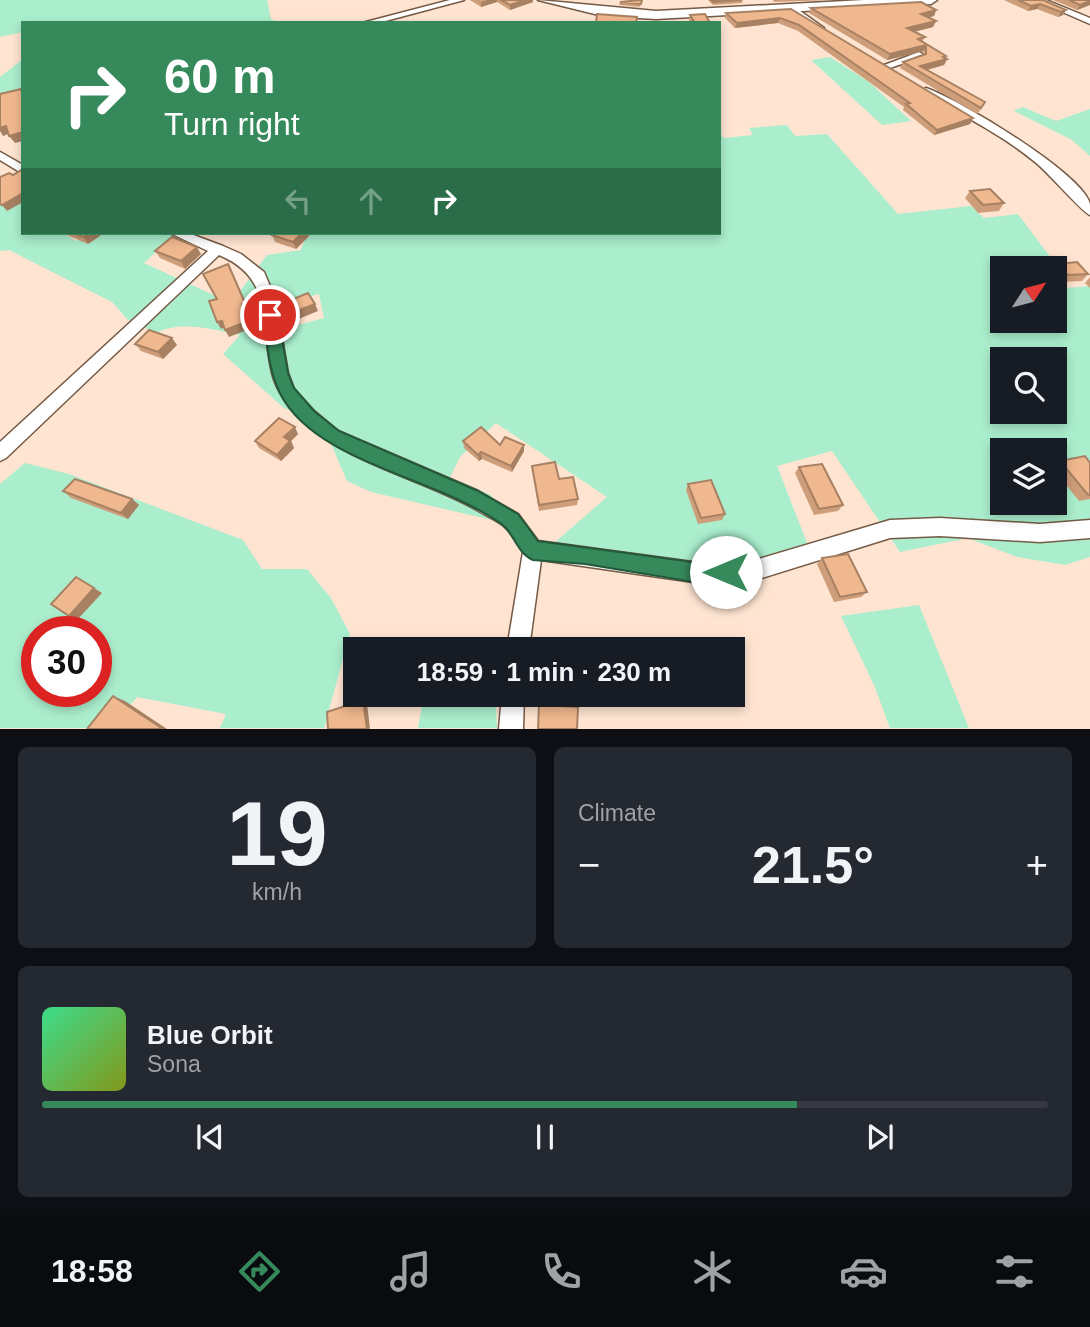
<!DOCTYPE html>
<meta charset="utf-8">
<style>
:root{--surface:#171b24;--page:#242831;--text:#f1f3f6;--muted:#9ea1a6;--line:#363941;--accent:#36895b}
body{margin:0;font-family:Arial,sans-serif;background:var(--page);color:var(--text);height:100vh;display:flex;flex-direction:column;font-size:26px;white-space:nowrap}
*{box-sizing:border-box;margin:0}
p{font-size:23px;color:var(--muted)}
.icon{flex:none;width:38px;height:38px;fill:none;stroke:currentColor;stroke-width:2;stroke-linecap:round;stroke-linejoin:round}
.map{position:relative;height:729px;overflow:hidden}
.side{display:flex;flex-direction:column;gap:18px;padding:18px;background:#0d0f14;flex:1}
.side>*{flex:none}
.banner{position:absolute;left:21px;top:21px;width:700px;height:214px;border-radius:0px;box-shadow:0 4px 10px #0003;background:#36895b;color:#fff;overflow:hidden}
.needle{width:46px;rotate:54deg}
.buttons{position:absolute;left:990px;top:256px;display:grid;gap:14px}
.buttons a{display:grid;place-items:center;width:77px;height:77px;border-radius:0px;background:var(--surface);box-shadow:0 4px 10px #0003;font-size:35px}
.speed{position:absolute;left:21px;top:616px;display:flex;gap:14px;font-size:35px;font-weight:700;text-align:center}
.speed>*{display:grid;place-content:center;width:91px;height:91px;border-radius:50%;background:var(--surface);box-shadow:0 4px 10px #0003;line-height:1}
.speed .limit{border:10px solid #d22;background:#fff;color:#111}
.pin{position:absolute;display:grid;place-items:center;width:60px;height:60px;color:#fff;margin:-30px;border:4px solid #fff;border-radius:50%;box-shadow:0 2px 7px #0007}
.me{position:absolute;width:77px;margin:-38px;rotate:270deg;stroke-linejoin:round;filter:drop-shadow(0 0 5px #0008)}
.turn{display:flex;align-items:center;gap:24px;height:147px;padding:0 28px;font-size:32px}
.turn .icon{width:91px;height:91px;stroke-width:2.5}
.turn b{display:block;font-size:49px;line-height:60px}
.lanes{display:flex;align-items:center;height:66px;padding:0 28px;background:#0003;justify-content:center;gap:35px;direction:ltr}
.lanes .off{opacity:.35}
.big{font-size:52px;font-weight:800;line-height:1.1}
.side .card{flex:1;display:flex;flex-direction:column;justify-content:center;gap:10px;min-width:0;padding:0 24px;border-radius:10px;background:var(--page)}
.side .dial{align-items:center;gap:0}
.dial b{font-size:91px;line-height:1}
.song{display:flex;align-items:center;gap:21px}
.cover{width:84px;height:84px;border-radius:10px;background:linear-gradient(135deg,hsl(150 70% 55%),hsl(70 70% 35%))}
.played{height:7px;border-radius:4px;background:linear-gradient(90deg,var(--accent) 75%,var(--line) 75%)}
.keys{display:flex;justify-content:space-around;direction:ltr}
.heat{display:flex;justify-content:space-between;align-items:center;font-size:38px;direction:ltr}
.side .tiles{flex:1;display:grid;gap:18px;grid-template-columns:1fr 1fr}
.card:last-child{grid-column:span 2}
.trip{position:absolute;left:343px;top:637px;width:402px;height:70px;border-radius:0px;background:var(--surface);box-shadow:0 4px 10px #0003;font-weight:800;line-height:70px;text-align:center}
.tabs{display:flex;height:112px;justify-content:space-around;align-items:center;background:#090b0e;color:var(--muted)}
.tabs .icon{width:49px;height:49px}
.tabs .current{color:var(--accent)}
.tabs b{font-size:32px;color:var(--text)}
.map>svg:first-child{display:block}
.green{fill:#aaeecd;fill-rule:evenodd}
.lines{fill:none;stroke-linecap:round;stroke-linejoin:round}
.street-casing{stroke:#755a45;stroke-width:3}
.secondary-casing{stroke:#755a45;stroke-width:3}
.street{fill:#fff;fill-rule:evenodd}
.secondary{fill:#fff;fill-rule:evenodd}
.wall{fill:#ce9e7a}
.shaded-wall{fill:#a88163}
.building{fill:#f0b88e;stroke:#a88163;stroke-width:2}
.route{fill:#36895b;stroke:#23593b;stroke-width:2}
</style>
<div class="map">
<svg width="1090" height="729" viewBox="0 0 1090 729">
<rect width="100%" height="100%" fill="#fee4d1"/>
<g class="green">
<polygon points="0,0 267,0 271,19 278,23 23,23 23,32 0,37"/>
<polygon points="830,57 869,82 911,121 882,125 811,60"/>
<polygon points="23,59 23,96 0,101 0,77"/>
<polygon points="1023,107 1056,121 1090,109 1090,156 1072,140 1014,111"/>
<path d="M 787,125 L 795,136 L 827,134 L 898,214 L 971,206 L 984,218 L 1018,214 L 1057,266 L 1066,288 L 1090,286 L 1090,557 L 1065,565 L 1017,557 L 968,538 L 900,552 L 832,451 L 777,466 L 815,563 L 719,572 L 539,556 L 607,497 L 496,423 L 460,457 L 450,477 L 491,495 L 509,524 L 371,492 L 347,481 L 322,423 L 284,408 L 223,354 L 240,335 C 213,330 182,320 156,333 L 128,320 L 112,302 L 9,250 L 0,251 L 0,199 L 23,192 L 23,233 L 62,233 L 76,241 L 89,233 L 177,233 L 144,263 L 231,303 L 267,255 L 301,250 L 307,233 L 719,233 L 719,132 L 724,138 L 753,135 L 749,128 ZM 1003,268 L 1055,268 L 1055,320 L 1003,320 ZM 319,294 L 324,318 L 291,327 L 287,302 ZM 1003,359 L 1055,359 L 1055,411 L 1003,411 ZM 1003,450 L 1055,450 L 1055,502 L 1003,502 Z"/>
<path d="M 25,463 L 69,474 L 243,540 L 262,569 L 307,569 L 331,598 L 350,634 L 324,728 L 220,728 L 226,714 L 137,697 L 111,728 L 0,728 L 0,484 ZM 37,632 L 96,632 L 96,691 L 37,691 Z"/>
<polygon points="919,605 969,728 890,728 874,685 841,616"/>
<polygon points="424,695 488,695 496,705 497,728 418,728"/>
</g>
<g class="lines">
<g class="street-casing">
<g id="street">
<polygon points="450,0 464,0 378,23 362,23"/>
<polygon points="1035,0 1046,0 1090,18 1090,24"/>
<polygon points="787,6 793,6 824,28 817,30 787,10"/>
<polygon points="919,52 924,55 922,57 884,70 879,67"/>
<path d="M 926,88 C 958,99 1082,173 1090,204 C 1090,208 1090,211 1090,215 C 1083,213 1047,171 1035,162 C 1001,134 961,114 922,93 L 921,91 Z"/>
<polygon points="0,152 23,165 23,174 0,160"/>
<path d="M 170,233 L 188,233 L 223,246 L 241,254 L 264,272 L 275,298 L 288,373 L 294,389 L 314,411 L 338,431 L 478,491 L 518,514 L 538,541 L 700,563 L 752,561 L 890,520 L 940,518 L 1040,524 L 1090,520 L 1090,538 L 1040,542 L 940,536 L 890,538 L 752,581 L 700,583 L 541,560 L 529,649 L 507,649 L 523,552 C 517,544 512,533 504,526 C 497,520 485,515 477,510 C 425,480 344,462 303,421 C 289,408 277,392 272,373 C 260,324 275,278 219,255 L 6,458 L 0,461 L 0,442 L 208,251 Z"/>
<polygon points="502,695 524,695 523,729 499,729"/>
</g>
</g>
<g class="secondary-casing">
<polygon id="secondary" points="538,0 656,11 864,0 937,0 931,4 656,19 603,16"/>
</g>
<use href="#street" class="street"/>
<use href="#secondary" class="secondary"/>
</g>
<g class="wall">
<polygon points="470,0 533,0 533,2 510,10 497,2 481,7"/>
<polygon points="642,0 640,7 619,5 620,2"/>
<polygon points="708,0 743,0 742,3 713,5"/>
<polygon points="773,0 831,0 774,2"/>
<polygon points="1004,0 1043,0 1066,10 1063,15 1058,17 1037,9 1028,11"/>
<polygon points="1053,0 1090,0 1090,5 1077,10"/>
<polygon points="811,8 936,10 934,16 928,17 936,21 933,27 914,32 925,37 922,42 946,56 945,59 947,59 944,65 927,70 982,108 977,114 900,68 903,62 923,54 924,51 887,60 809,13"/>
<polygon points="791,9 973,118 970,124 934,135 903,110 904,107 798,31 778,23 735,28 725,18 726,13"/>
<polygon points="690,15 710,23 690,23 689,21"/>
<polygon points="970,191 1004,203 999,211 978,213 965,198"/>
<polygon points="65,233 104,233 88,244 67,235"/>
<polygon points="272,235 309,236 296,249 275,242"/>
<polygon points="155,251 201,254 185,269 160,258"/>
<polygon points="1058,264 1088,274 1082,281 1062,282 1055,274 1055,268"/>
<polygon points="1090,277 1090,288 1085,283"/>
<polygon points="135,344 177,345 163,359 141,351"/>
<polygon points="298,434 291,441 294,448 281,461 259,448 255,441"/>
<polygon points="463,441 500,445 524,445 524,451 512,472 482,459 479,461 464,448"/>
<polygon points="1060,461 1090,463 1090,499 1079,501 1055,471 1055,465"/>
<polygon points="532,466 559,479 578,499 577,505 539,511"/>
<polygon points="799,467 843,505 838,511 814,515 795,473"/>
<polygon points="688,484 725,514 722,520 698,524 686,490"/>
<polygon points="63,491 132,499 139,505 128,519 71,498"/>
<polygon points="822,558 867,592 861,597 834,602 817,564"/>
</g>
<g class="shaded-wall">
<polygon points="488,0 497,0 497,2 481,7 481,2"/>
<polygon points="525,0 533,0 533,2 510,10 510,5"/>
<polygon points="1090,1 1090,5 1077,10 1080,5"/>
<polygon points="1040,4 1037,9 1028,11 1031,6"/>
<polygon points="936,10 934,16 919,20 921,14"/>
<polygon points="1066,10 1063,15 1058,17 1061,12"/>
<polygon points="780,18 778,23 735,28 737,23"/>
<polygon points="936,21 933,27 905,34 907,28"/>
<polygon points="926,45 924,51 887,60 890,54"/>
<polygon points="946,56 945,60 947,59 944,65 919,72 920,66"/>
<polygon points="973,118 970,124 934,135 937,130"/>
<polygon points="6,126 11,133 3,136 0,131 0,128"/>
<polygon points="23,132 23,141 15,143 9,136"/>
<polygon points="23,193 23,202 7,211 2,205"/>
<polygon points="90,233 104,233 88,244 83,237"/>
<polygon points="302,233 308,233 309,236 296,249 293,242"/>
<polygon points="197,247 201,254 185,269 181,261"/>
<polygon points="231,271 249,309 245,311 252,328 229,337 225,330 242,304"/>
<polygon points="315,304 318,311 296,320 292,313"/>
<polygon points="222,321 225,327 221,329 217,322"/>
<polygon points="172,338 177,345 163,359 158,352"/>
<polygon points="295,427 298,434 291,441 294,448 281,461 277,455 284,437"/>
<polygon points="524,445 524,451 512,472 511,466"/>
<polygon points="481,452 482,459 479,461 478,455"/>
<polygon points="132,499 139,505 128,519 121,513"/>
<polygon points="94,588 102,593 77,620 69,616"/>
<polygon points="113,696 125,701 167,729 163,729"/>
<polygon points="363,700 367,703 370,729 367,729"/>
</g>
<g class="building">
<polygon points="501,0 525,0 510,5"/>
<polygon points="642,0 641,4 620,2 641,0"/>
<polygon points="711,0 741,0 713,2"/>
<polygon points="1018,0 1043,0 1066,10 1061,12 1040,4 1031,6"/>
<polygon points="1069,0 1090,0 1090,1 1080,5"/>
<polygon points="921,2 936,10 921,14 936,21 907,28 925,37 918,39 946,56 943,57 947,59 920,66 985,102 981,108 903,62 926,54 926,45 890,54 811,8"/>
<polygon points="791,9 973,118 937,130 906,104 910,103 799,25 780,18 737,23 726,13"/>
<polygon points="597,14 637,17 636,23 596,23"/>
<polygon points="705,14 710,23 695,23 690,15"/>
<polygon points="21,89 23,96 23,132 9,136 6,126 0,128 0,94"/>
<polygon points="23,169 23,193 2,205 0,204 0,177 9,173 13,175"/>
<polygon points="990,189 1004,203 983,205 970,191"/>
<polygon points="73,233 90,233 83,237"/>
<polygon points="274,233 302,233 293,242 272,235"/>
<polygon points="172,237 197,247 181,261 155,251"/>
<polygon points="1077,262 1088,274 1068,275 1058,264"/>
<polygon points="228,264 245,303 242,304 249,321 225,330 222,321 217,322 209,301 217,299 203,274"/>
<polygon points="308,293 315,304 292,313 286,302"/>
<polygon points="149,330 172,338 158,352 135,344"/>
<polygon points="279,418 295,427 284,437 290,441 277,455 255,441"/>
<polygon points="481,427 500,445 505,437 524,445 511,466 481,452 478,455 463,441"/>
<polygon points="1085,456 1090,463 1090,495 1088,495 1060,461"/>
<polygon points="555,462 559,479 573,477 578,499 539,505 532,466"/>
<polygon points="822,464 843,505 819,509 799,467"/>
<polygon points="75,479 132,499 121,513 63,491"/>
<polygon points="711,480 725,514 701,518 688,484"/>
<polygon points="848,554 867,592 840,597 822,558"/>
<polygon points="76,577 94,588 69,616 51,604"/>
<polygon points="113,696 163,729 87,729"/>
<polygon points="363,700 367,729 328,729 327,712"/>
<polygon points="539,705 578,707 577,729 538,729"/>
</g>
<path class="route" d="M 270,310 L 278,315 L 288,373 L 294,388 L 314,411 L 339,431 L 478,491 L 518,514 L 538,541 L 700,563 L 726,562 L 733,565 L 736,572 L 733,579 L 700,583 L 585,564 L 533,560 C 519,554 515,538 506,528 C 496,518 477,509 465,503 C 409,474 309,453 280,393 C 268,369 267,341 263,315 Z"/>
</svg>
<div class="buttons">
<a><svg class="needle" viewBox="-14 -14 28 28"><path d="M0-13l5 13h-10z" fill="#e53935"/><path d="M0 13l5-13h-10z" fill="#9ea1a6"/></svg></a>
<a><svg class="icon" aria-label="search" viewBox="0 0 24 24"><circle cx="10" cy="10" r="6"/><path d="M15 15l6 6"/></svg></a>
<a><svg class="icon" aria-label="layers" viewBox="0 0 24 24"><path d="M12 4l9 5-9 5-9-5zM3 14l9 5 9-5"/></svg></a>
</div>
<div class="speed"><div class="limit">30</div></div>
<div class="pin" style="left:270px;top:315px;background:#d93025"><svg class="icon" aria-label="arrive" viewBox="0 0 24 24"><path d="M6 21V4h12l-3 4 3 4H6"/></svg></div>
<svg class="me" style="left:726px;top:572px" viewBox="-20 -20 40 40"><circle r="19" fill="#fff"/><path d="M0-13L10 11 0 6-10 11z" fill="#36895b"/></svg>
<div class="trip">18:59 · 1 min · 230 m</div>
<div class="banner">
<div class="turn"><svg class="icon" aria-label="right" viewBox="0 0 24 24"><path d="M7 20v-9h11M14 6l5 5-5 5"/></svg><div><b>60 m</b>Turn right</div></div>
<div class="lanes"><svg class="icon off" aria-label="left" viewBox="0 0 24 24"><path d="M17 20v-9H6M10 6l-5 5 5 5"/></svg><svg class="icon off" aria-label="ahead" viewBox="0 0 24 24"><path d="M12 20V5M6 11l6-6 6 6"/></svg><svg class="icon" aria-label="right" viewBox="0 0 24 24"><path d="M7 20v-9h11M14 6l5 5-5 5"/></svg></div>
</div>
</div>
<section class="side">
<div class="tiles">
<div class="card dial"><b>19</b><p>km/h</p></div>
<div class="card"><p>Climate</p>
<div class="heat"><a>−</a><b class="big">21.5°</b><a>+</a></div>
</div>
<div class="card">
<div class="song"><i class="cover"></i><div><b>Blue Orbit</b><p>Sona</p></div></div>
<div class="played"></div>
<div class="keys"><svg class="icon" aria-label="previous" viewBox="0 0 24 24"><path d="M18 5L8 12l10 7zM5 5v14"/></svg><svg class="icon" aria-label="pause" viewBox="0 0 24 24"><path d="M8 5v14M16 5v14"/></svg><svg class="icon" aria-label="next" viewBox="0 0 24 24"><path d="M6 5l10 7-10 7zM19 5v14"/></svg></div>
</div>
</div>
</section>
<nav class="tabs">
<b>18:58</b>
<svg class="icon current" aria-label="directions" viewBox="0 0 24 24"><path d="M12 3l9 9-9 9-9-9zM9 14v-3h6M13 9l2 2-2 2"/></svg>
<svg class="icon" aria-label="music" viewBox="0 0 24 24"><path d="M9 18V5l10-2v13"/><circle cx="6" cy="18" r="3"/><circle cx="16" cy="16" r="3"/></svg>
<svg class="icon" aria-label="phone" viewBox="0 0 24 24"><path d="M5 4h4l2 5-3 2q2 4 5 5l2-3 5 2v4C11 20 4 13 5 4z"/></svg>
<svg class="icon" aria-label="climate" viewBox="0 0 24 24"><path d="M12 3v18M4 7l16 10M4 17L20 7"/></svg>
<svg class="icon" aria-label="car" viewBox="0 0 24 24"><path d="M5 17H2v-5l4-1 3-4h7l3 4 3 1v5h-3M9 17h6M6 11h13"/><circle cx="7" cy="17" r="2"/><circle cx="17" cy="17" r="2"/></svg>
<svg class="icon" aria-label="filters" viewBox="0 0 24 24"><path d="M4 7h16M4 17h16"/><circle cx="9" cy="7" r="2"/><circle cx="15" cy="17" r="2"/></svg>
</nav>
